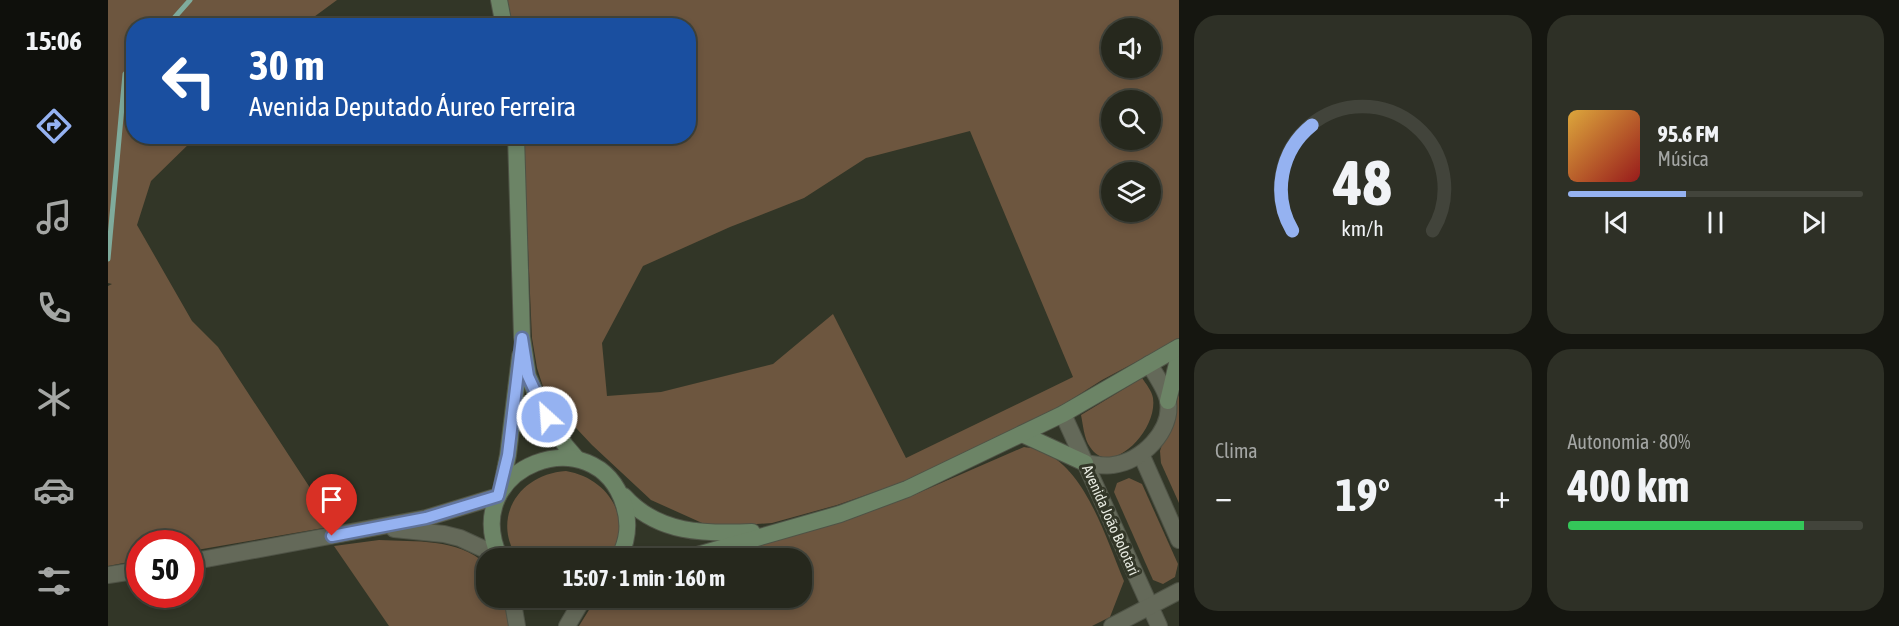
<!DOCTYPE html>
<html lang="pt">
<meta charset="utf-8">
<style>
:root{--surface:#26281d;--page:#2e3026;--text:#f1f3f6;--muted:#a4a6a4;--line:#42443b;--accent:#95b2f1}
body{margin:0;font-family:"Asap Condensed",sans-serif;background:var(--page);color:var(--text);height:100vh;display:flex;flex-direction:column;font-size:22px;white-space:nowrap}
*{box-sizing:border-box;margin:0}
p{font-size:20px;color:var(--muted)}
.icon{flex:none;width:33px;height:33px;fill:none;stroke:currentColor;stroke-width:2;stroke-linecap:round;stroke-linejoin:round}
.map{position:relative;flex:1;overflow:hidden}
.drawer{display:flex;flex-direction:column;gap:15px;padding:15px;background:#151610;width:720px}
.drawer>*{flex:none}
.banner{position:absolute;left:18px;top:18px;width:570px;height:126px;border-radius:24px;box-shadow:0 3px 9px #0003,0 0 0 2px var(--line);background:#1a4fa0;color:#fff;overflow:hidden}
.controls{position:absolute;left:993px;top:18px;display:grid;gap:12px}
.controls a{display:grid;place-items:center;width:60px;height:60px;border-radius:50%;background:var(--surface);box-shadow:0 3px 9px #0003,0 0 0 2px var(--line);font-size:30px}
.speed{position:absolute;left:18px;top:530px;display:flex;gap:12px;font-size:30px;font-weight:700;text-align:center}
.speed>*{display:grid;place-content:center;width:78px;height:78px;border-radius:50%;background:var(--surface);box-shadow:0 3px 9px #0003,0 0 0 2px var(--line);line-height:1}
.speed .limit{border:9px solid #d22;background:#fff;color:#111}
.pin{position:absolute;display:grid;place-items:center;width:51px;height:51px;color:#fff;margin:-62px -26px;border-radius:50% 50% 50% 0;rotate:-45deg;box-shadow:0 0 6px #0007}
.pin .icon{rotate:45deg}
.me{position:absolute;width:66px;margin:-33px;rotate:334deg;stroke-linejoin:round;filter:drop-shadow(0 0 4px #0008)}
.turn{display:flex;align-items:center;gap:21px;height:126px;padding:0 24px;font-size:27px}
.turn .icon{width:78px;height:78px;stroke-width:2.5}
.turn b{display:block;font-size:42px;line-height:51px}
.big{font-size:45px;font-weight:700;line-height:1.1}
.drawer .card{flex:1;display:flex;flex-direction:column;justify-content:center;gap:9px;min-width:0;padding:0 21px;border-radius:24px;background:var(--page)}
.drawer .dial{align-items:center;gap:0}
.dial svg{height:156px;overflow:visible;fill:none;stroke:var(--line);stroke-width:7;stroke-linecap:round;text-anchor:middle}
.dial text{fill:var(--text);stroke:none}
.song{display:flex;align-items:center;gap:18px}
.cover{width:72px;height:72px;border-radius:9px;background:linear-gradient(135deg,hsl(40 70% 55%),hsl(0 70% 35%))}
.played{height:6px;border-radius:3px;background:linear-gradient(90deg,var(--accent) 40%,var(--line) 40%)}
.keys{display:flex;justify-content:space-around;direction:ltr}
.heat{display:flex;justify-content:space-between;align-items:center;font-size:33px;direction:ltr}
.charge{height:9px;border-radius:4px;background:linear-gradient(90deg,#34c759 80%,var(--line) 0)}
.drawer .tiles{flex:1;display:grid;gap:15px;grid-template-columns:repeat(2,1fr)}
.trip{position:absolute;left:368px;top:548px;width:336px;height:60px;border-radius:24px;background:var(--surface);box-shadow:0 3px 9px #0003,0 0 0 2px var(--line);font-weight:700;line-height:60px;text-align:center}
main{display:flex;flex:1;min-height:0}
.menu{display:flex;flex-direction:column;width:108px;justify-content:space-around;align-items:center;background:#0f100c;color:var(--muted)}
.menu .icon{width:42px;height:42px}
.menu .selected{color:var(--accent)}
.menu b{font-size:27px;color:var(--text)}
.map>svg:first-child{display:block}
.green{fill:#6d563f;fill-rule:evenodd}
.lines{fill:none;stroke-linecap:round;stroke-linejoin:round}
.stream{stroke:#7fab9c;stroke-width:5}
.minor-casing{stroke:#4f5346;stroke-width:18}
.secondary-casing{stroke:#4f5346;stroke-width:18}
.minor{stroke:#646959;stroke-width:16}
.secondary{stroke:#6c8466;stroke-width:16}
.route-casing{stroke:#61749d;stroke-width:15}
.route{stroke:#95b2f1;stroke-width:10}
.labels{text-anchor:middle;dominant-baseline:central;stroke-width:6;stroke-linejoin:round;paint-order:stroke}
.street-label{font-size:15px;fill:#e8ebe1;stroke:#323627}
</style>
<main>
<nav class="menu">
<b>15:06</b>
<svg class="icon selected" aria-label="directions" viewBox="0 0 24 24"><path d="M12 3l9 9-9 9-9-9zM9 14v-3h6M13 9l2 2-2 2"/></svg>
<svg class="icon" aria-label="music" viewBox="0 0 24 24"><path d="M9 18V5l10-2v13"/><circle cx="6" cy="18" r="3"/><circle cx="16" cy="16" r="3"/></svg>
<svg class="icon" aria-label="phone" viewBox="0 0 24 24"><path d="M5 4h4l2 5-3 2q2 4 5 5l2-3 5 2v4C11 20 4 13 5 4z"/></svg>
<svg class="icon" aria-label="climate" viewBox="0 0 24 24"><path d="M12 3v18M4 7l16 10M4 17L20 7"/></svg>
<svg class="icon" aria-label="car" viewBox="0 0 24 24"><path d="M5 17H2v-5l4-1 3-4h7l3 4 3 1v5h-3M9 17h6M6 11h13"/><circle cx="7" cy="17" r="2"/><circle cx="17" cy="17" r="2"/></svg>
<svg class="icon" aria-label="filters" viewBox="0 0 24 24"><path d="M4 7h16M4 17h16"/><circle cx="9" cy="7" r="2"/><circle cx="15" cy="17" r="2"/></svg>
</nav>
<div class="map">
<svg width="1071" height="626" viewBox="0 0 1071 626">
<rect width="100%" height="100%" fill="#323627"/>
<g class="green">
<polygon points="0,0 229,0 195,25 26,26 26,136 88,137 43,181 29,225 84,321 110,347 227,526 83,551 82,543 32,543 31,560 0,566 0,286 4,284 0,283"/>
<path d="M 399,0 L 1071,0 L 1071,339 L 994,380 L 953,406 L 798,481 L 729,505 L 664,523 L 603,527 L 543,500 L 484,445 L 438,396 L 429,368 L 424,338 L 415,137 L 580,136 L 580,26 L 405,25 ZM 1004,28 L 1042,28 L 1042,68 L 1004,68 ZM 1004,100 L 1042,100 L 1042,140 L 1004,140 ZM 862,131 L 965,377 L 798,458 L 725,314 L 665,364 L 553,392 L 499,396 L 494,343 L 535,266 L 622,227 L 696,198 L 758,158 ZM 1004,172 L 1042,172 L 1042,212 L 1004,212 Z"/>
<path d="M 1034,378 C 1038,384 1044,391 1045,398 C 1050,431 1002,479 982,447 C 976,439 975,424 973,415 Z"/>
<polygon points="1071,394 1071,503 1053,463 1052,451"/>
<path d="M 916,447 C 923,448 932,449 938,453 C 979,473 999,541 1016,581 L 1002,617 L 984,626 L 471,626 L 489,597 L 693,597 L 693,558 L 606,558 L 801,497 Z"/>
<path d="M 458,471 C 500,478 527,519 501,558 L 409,558 C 383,516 412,474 458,471 Z"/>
<polygon points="1021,478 1034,484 1070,564 1067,577 1055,584 1045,580 1006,492 1009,483"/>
<path d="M 271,540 C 308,542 349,538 378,564 L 378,597 L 397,597 L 402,626 L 281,626 L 226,546 Z"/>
</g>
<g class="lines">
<g class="stream">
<polyline points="59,26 82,0"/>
<polyline points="0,259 17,74 26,64"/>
</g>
<g class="minor-casing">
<g id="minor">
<polyline points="955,414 1051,626"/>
<polyline points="1033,454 1071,540"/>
<path d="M 977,463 C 986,464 996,467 1005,465 C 1033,462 1065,431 1060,401 C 1058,389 1047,374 1041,364"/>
<polyline points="286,529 336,534 352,538 391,556"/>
<polyline points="82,562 318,518 390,496"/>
<polyline points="0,575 32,570"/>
<polyline points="404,597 409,626"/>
<polyline points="459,626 476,597"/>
<polyline points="1004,626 1071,591"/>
</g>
</g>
<g class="secondary-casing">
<g id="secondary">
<polyline points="391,0 396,26"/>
<polyline points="408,136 414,337 420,376 433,405 457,445 469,459"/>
<polyline points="1060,401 1071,355"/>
<polyline points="914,434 977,463"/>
<polyline points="393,490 400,455 412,356"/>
<path d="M 516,496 C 550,534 597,534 644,532"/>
<path d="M 392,558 C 349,466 488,415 516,505 C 522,524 520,540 511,558"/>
<polyline points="579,558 732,514 799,489 955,414 1071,347"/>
</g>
</g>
<use href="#minor" class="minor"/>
<use href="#secondary" class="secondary"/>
</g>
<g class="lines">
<g class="route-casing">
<polyline id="route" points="224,536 318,518 390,496 400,455 414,338 420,376 439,417"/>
</g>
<use href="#route" class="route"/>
</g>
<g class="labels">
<g class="street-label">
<text transform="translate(1003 520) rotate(66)">Avenida João Bolotari</text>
</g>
</g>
</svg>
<div class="controls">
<a><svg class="icon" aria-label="sound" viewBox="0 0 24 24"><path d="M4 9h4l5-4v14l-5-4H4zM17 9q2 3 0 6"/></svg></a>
<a><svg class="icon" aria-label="search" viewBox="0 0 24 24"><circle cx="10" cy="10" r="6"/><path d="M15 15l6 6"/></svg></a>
<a><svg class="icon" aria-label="layers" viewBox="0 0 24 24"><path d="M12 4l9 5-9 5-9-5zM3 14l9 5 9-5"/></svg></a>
</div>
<div class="speed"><div class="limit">50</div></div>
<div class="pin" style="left:224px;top:536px;background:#d93025"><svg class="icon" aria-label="arrive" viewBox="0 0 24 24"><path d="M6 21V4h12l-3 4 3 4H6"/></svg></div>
<svg class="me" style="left:439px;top:417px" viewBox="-20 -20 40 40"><circle r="17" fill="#95b2f1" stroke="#fff" stroke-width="3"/><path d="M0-11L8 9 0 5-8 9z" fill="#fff"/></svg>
<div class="trip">15:07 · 1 min · 160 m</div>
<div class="banner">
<div class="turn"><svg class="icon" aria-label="left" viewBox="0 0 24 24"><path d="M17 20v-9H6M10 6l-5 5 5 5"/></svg><div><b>30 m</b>Avenida Deputado Áureo Ferreira</div></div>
</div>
</div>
<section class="drawer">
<div class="tiles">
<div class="card dial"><svg viewBox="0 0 100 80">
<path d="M14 69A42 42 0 1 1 86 69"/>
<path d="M14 69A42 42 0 0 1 24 15" stroke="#95b2f1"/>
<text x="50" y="56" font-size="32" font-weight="700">48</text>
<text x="50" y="72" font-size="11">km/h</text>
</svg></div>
<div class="card">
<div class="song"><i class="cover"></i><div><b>95.6 FM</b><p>Música</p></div></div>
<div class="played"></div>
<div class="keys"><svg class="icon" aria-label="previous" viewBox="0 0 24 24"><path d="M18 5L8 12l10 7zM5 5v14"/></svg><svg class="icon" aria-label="pause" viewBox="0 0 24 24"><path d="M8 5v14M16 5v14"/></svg><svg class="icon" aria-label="next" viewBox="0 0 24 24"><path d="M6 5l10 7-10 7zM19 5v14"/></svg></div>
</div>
<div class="card"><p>Clima</p>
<div class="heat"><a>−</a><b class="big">19°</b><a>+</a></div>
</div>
<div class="card"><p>Autonomia · 80%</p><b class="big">400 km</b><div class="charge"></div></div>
</div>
</section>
</main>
